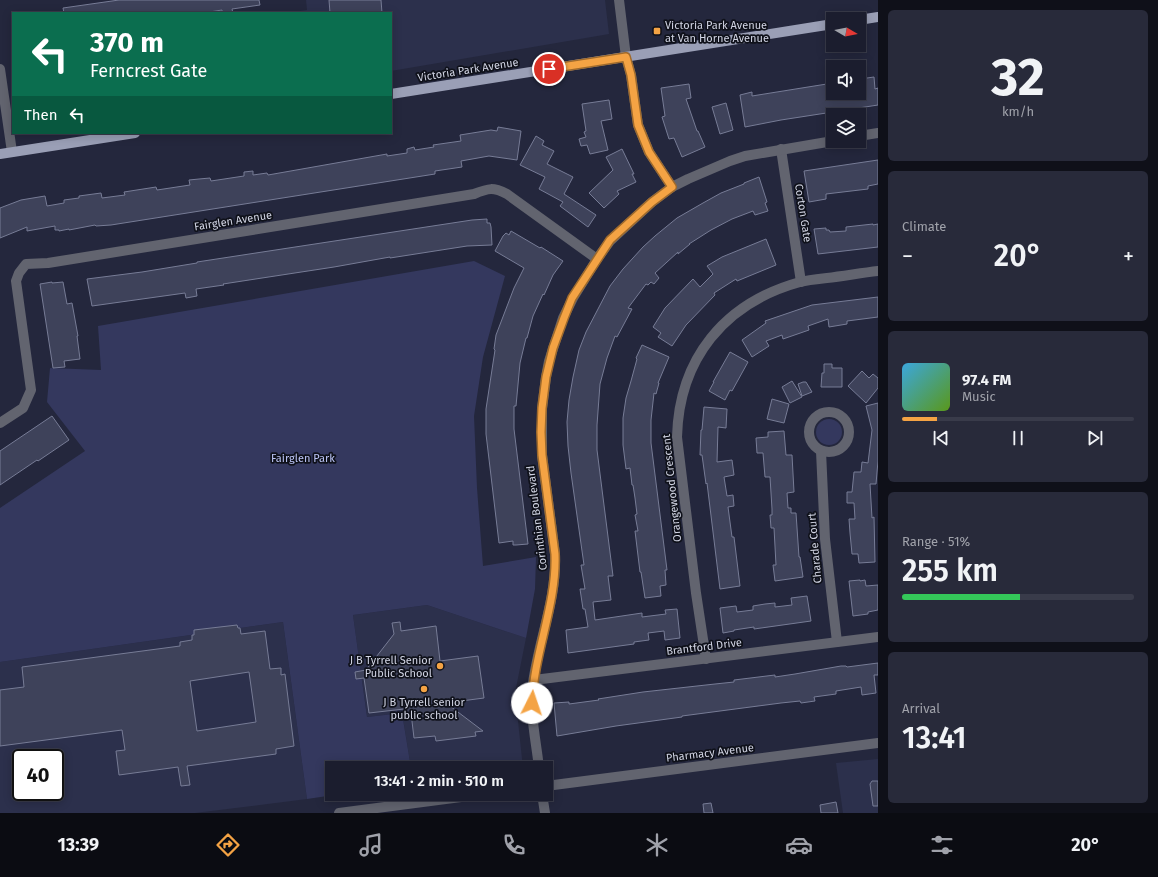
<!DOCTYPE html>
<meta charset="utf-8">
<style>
:root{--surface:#1b1d2e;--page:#282a3a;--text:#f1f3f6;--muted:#a0a2aa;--line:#393b4a;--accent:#f4a344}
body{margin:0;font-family:"Fira Sans",sans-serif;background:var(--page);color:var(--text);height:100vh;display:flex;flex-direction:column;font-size:15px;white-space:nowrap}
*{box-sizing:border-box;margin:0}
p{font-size:13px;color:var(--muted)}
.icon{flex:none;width:22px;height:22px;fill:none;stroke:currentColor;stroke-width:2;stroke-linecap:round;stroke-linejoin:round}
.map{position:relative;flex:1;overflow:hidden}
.panel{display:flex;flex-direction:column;gap:10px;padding:10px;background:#0f1019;width:280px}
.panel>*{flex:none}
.hud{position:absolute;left:12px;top:12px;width:380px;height:122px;border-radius:0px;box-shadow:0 2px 10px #0003,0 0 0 1px var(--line);background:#0b6e4f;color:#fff;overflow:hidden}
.needle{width:26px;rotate:100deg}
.tools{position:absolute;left:826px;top:12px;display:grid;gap:8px}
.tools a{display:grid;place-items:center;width:40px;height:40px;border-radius:0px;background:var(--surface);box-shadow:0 2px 10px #0003,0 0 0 1px var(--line);font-size:20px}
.speed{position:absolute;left:12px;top:749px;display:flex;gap:8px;font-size:20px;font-weight:700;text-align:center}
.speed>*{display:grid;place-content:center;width:52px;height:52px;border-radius:50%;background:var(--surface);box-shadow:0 2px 10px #0003,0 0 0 1px var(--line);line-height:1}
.speed .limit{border:2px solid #111;border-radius:6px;background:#fff;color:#111}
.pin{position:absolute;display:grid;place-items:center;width:34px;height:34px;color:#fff;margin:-17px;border:2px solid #fff;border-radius:50%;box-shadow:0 1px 4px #0007}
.me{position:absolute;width:44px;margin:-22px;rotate:4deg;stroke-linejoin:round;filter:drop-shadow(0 0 3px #0008)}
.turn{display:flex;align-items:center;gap:14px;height:84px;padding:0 12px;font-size:18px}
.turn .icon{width:52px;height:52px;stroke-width:2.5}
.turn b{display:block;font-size:28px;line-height:34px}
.then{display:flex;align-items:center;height:38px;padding:0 12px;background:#0003;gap:8px;font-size:15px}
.big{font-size:30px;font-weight:600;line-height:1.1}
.panel .widget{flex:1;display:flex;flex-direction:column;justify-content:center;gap:6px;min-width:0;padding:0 14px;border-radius:6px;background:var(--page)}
.panel .dial{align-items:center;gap:0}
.dial b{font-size:52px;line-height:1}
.song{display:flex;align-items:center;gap:12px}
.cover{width:48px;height:48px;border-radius:6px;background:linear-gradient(135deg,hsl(200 70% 55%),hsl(90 70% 35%))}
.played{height:4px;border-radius:2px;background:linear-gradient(90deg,var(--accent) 15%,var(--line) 15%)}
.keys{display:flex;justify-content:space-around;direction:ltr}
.heat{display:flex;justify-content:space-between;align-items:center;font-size:22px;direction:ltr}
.charge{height:6px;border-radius:3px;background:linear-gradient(90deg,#34c759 51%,var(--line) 0)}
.trip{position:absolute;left:325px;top:761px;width:228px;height:40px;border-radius:0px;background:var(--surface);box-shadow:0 2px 10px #0003,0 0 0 1px var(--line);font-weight:600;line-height:40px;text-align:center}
.dock{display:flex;height:64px;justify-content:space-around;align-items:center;background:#0b0c12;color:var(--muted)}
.dock .icon{width:28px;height:28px}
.dock .selected{color:var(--accent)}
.dock b{font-size:18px;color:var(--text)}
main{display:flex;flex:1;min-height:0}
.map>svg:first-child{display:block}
.built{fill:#2c304c;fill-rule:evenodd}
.green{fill:#34385e}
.building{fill:#3e425a;stroke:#777c96;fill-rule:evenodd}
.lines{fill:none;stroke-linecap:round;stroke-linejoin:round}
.minor{stroke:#62646f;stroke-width:10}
.major{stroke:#9a9fb6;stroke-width:10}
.route-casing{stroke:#9f6a2c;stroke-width:10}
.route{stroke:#f4a344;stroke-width:7}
.poi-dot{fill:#f4a344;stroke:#0f111a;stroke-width:1.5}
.labels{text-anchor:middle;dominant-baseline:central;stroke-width:3.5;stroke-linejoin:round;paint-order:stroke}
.poi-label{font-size:11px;fill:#d1d4e3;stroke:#0f111a;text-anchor:start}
.street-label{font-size:11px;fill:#d1d4e3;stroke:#0f111a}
.park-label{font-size:11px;fill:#bdc6f7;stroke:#0f111a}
</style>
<main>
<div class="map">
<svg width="878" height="813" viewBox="0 0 878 813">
<rect width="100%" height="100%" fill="#24273d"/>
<g class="built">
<polygon points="306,0 605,0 609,34 391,71 391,13 288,13 307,10"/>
<polygon points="427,605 526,638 515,693 523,768 411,768 402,713 367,717 353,615"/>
<path d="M 283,622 L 307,799 L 195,813 L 0,813 L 0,662 ZM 21,758 L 55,758 L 55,792 L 21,792 Z"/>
<polygon points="878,759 878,813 843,813 836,763"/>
</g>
<g class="green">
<polygon points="474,261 505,276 483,357 474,416 477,488 483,566 536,557 535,589 526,638 427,605 353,615 367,717 402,713 411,768 332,768 332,794 341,794 307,799 283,622 0,662 0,508 85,451 47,402 50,368 101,370 98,326"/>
<circle cx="829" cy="432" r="13"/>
</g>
<g class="building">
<polygon points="119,0 259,0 260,5 232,9 233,13 222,13 222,10 203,13 64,13 63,8"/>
<polygon points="329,0 381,0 382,13 330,13"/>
<polygon points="874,77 875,89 878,88 878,105 781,120 745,127 740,95 752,92 752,96 833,83 833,93 862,93 860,79"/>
<polygon points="689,84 691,98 686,99 697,131 698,131 705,147 682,157 674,138 669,139 662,117 665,116 661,88"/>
<polygon points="609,100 612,119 601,121 608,150 590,154 587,145 581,146 579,139 586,137 584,132 586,131 582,104"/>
<polygon points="726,103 733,130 720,134 712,107"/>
<polygon points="498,127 521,131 517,160 489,156 461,161 462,167 435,171 435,174 111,225 96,226 95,225 69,230 69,229 59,231 59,230 55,230 55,226 27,231 27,227 0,238 0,208 21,200 45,196 47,206 64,203 64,200 79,198 79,196 101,193 102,198 125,195 124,192 156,187 157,190 190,185 189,180 199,179 210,178 211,181 244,176 244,172 253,171 253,175 267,173 268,175 387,154 387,156 407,153 407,149 414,147 415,150 434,147 433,145 461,141 460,135 491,130 497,131"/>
<polygon points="536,136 544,141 542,145 554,151 547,164 573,177 564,194 596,215 588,227 560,206 563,202 539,189 545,177 520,165"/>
<polygon points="622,149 634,174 632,174 636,182 617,191 619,194 604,208 589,193 613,170 606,157"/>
<polygon points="878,160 878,184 868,186 868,189 826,194 826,199 809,202 804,171"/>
<polygon points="759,177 767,202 765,203 768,211 755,215 753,211 732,219 711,230 689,244 690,244 678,254 678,252 655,273 659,278 654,284 651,282 648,285 646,284 628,308 632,309 617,337 615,336 607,358 600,384 597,425 597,450 613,576 608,576 611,600 593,602 595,620 642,613 642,617 666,614 665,610 677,609 680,638 665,640 664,631 648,633 649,640 634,642 634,644 568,653 566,630 588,627 585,609 583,609 580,589 585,589 581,565 584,565 571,473 568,446 567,422 569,400 573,377 579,350 586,332 610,286 623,269 643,247 655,236 677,218 703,203 721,193 744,184 744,183"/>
<polygon points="487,219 487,223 490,223 491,227 492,245 467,246 390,258 390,257 334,267 223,284 224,285 196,289 197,296 186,298 185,293 92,306 87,279 142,272 197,263 197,262 472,220"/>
<polygon points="873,224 873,225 878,224 878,247 818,254 814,229 826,228 826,230 829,230 830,232 846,231 846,227"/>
<polygon points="511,231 540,248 541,247 563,261 553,275 544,295 543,294 533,316 527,338 526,338 520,363 516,406 514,406 514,429 528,544 516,545 513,545 513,541 499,543 486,434 486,409 495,350 494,349 496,335 514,288 524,268 495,251 503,236 506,233 509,235"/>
<polygon points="766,239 776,265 737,281 736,279 714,293 715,295 686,325 672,346 658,337 661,333 653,327 665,308 693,279 700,287 713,274 707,266 722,257"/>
<polygon points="52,282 52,283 63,282 67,304 72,303 78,336 77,336 80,359 64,361 65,367 53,368 40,284"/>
<polygon points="878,297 878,317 847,321 847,324 829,327 828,319 808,326 809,330 783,339 782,335 766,341 769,346 752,357 742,340 766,323 765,321 812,305"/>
<polygon points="642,345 669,357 658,383 659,383 656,394 654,393 651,420 651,443 667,570 665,570 666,585 660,586 661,596 645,598 641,572 640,572 635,531 638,531 635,515 637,514 635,498 633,485 632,485 630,468 626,469 623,445 623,418 626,398 631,381 637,359 636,358"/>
<polygon points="730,352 748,362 732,391 730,390 725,400 709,391 714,382 713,382"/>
<polygon points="824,364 832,364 832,368 842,368 842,387 821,387 822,373 824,373"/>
<polygon points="862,371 869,378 873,374 878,378 878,388 866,403 848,386"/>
<polygon points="792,381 802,397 790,403 782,387"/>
<polygon points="803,382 806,382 812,392 802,396 798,384"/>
<polygon points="772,399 789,404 784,423 767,419"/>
<polygon points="878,403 878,461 876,484 870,484 872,518 874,517 875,562 859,563 858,554 852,554 850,533 849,519 855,519 854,503 847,503 847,492 852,492 854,472 861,472 862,462 868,463 872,430 866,406"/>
<polygon points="704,407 727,409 726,428 718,427 717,462 732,460 734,475 724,477 727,496 733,495 734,506 728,507 732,537 734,537 740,586 720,589 707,483 706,484 702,455 700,455 701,430 702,430"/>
<polygon points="52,416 69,440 38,461 37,460 0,485 0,451"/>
<polygon points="784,431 786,455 792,455 794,492 787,493 788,508 791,508 791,513 796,513 799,557 800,557 803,577 775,581 773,565 776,565 774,528 771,528 770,515 772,515 772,509 770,477 765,477 763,453 757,453 756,438 768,437 768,432"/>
<polygon points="860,580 860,581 865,580 866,586 878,585 878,610 868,612 868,614 853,616 849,581"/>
<polygon points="807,596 811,621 754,629 754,627 734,630 734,631 723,633 720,608 736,606 737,612 753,610 753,606 765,604 775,603 775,607 792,605 791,598"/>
<polygon points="400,622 401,631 436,626 440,661 478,656 484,698 446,703 483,731 475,732 476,736 436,741 435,736 414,738 411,713 404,714 404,709 369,713 364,678 356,679 355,672 366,670 394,634 392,623"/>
<path d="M 237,625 L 238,628 L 240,628 L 241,634 L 265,631 L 270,669 L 281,668 L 281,675 L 285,674 L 294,746 L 276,749 L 276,754 L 187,766 L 190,785 L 181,786 L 178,767 L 119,775 L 116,751 L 125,750 L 122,730 L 0,746 L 0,690 L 24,687 L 22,667 L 180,646 L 180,642 L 192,640 L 192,635 L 194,635 L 194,630 ZM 249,672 L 256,722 L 197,731 L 190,681 Z"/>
<polygon points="878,663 878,675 874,675 876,693 862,695 861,687 836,691 836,694 814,697 815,701 801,703 800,701 781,703 682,716 682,717 616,726 557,736 554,703 569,702 569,704 599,700 598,699 643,692 715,684 734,682 734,680 775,675 775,677 795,674 841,666 846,666 847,667"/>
<polygon points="872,781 878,781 878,806 873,806 870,784"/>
<polygon points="836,802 838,813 821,813 820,805"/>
<polygon points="711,803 713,813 704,813 703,804"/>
</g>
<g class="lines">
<g class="minor">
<polyline points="619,0 626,57 631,75 638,125 649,152 672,187"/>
<polyline points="0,69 12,152"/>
<polyline points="859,136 878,133"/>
<polyline points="781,149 801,282"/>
<circle cx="829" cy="432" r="20"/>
<path d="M 0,423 L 23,408 L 31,390 L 16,281 L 19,273 L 26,264 L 48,263 L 474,194 C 489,188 493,187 507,194 L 597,259"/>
<polyline points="821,451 825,539 837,642"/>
<path d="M 706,659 L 696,593 L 677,437 C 679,359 724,303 800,282 C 808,280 818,279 827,278 C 844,276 861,273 878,271"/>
<polyline points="534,680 878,637"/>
<path d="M 539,768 C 536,740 529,711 533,683 C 539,639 557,598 555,554 L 542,455 L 542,409 L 546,377 L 549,361 L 563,318 L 573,298 L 597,259 L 610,241 L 652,202 L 672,187 L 688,179 L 730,161 L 745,156 L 833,141"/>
<polyline points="546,786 878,743"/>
<polyline points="542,794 545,813"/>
<polyline points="339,813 484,794"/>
</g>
<g class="major">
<polyline points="859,20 878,17"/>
<polyline points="391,94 833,24"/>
<polyline points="0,154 135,133"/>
</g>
</g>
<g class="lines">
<g class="route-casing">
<path id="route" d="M 532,703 C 534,652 557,604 555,554 L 542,455 L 541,432 L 542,408 L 546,377 L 553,348 L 564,318 L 572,298 L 610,240 L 652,202 L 672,187 L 649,152 L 638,125 L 631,75 L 626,57 L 549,69"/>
</g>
<use href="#route" class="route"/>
</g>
<g class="poi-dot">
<rect x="653" y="27" width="8" height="8" rx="2"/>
<circle cx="440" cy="666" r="4"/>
<circle cx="424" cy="689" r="4"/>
</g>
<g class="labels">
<g class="poi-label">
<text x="665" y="25">Victoria Park Avenue<tspan x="665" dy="13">at Van Horne Avenue</tspan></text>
<text x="432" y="660" text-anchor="end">J B Tyrrell Senior<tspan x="432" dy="13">Public School</tspan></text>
<text x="424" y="702" text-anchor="middle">J B Tyrrell senior<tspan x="424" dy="13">public school</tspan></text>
</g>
<g class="street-label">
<text transform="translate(468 70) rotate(-9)">Victoria Park Avenue</text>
<text transform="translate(803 213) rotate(81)">Corton Gate</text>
<text transform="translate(233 221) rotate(-9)">Fairglen Avenue</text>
<text transform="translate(672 488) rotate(-96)">Orangewood Crescent</text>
<text transform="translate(537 518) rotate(-97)">Corinthian Boulevard</text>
<text transform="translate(815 548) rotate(-95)">Charade Court</text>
<text transform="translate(704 647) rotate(-7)">Brantford Drive</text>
<text transform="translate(710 753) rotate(-7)">Pharmacy Avenue</text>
</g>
<g class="park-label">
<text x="303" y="458">Fairglen Park</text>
</g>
</g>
</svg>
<div class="tools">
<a><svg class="needle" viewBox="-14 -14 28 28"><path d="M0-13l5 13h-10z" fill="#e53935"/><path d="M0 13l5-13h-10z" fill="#a0a2aa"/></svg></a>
<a><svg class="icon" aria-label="sound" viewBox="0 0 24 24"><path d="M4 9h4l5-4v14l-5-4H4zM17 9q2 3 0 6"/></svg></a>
<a><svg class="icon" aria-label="layers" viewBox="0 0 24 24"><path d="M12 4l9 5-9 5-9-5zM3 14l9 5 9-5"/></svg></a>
</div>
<div class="speed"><div class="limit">40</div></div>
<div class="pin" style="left:549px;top:69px;background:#d93025"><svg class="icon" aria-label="arrive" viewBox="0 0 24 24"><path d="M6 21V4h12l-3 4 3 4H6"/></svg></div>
<svg class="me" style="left:532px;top:703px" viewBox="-20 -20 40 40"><circle r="19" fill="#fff"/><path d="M0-13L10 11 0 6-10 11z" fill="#f4a344"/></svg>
<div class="trip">13:41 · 2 min · 510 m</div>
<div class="hud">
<div class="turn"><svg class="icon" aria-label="left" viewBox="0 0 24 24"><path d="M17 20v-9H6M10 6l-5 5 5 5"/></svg><div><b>370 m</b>Ferncrest Gate</div></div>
<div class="then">Then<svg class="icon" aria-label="left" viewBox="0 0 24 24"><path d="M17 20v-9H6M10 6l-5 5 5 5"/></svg></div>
</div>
</div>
<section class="panel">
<div class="widget dial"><b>32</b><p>km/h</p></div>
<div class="widget"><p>Climate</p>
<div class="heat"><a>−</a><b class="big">20°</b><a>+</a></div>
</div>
<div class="widget">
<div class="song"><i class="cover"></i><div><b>97.4 FM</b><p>Music</p></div></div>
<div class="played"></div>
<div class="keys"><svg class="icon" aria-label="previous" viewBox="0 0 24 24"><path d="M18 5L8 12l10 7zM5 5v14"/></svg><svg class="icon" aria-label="pause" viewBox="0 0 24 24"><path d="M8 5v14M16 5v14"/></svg><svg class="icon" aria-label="next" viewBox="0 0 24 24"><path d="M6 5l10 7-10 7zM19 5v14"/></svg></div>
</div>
<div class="widget"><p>Range · 51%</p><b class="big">255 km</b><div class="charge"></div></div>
<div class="widget"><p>Arrival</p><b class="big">13:41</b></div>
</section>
</main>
<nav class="dock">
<b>13:39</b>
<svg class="icon selected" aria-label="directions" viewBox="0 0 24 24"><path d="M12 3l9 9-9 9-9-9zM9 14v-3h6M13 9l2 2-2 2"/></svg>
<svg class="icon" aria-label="music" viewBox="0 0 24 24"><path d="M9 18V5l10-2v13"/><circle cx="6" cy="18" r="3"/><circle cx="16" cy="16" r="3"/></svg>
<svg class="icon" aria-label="phone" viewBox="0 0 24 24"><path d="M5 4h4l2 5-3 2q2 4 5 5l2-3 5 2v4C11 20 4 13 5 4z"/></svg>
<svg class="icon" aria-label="climate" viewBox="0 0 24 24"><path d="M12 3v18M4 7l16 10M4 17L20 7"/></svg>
<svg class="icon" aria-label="car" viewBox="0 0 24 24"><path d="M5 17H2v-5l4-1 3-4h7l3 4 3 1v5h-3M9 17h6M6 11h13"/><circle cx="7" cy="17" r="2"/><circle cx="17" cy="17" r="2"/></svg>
<svg class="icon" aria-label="filters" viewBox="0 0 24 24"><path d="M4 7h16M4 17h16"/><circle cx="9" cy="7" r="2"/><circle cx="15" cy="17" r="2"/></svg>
<b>20°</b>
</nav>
